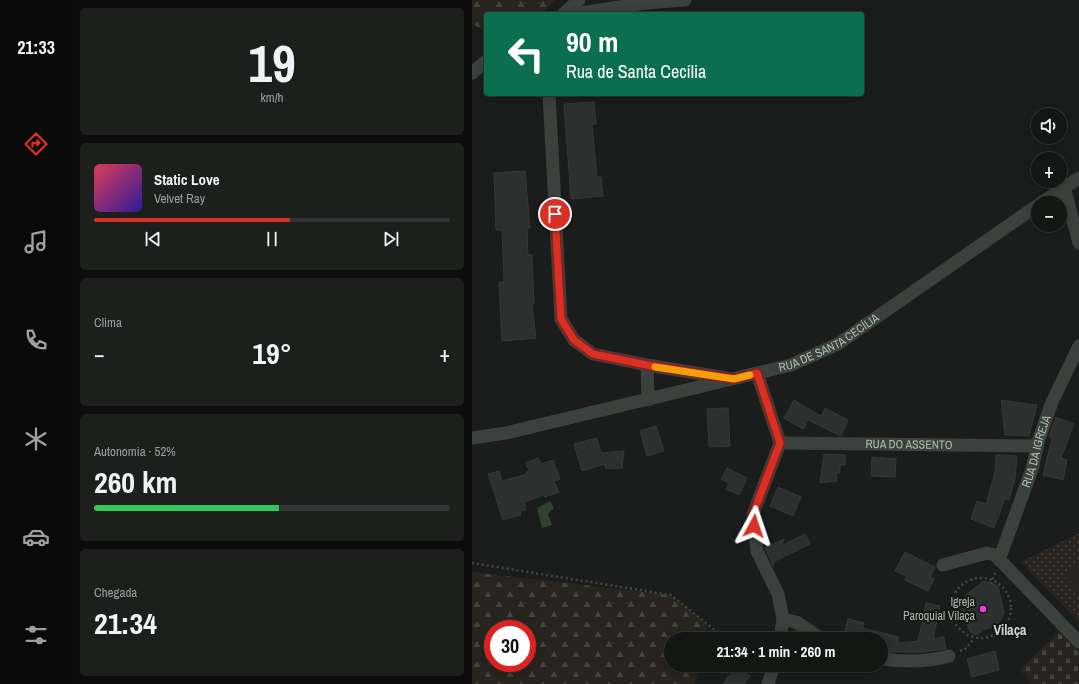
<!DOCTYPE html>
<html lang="pt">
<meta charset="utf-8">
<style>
:root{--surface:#141614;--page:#1d1f1d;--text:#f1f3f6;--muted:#9d9fa0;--line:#333534;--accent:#d93025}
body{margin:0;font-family:"Archivo Narrow",sans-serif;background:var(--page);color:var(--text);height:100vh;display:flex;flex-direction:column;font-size:15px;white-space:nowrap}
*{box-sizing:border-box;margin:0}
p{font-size:13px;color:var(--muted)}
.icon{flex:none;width:22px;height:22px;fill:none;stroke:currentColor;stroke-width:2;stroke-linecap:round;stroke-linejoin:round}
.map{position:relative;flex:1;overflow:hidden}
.sheet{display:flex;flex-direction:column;gap:8px;padding:8px;background:#0b0c0b;width:400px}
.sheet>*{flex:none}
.guide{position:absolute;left:12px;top:12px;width:380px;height:84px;border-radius:4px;box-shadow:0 2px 10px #0003,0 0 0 1px var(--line);background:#0b6e4f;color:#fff;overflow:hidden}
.controls{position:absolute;left:559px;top:108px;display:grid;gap:8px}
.controls a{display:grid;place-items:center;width:36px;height:36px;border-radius:50%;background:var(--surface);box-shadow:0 2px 10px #0003,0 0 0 1px var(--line);font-size:20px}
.speed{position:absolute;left:12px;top:620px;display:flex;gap:8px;font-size:20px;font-weight:700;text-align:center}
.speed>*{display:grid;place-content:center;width:52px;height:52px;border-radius:50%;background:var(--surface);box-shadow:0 2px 10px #0003,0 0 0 1px var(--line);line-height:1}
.speed .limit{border:6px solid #d22;background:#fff;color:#111}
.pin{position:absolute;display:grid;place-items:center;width:34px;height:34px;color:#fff;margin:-17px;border:2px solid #fff;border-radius:50%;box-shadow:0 1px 4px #0007}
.me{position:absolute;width:44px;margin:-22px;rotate:5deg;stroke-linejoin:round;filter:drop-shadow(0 0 3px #0008)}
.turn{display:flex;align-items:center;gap:14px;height:84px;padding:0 16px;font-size:18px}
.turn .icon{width:52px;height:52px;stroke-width:2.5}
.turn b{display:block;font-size:28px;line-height:34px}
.big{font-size:30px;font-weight:700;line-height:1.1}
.sheet .card{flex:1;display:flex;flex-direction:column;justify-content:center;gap:6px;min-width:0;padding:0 14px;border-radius:6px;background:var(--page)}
.sheet .dial{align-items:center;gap:0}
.dial b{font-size:52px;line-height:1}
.song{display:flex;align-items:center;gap:12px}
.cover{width:48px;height:48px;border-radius:6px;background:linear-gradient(135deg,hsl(350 70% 55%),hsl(250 70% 35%))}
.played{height:4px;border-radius:2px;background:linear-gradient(90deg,var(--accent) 55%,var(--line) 55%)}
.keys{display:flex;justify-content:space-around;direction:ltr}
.heat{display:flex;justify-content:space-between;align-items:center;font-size:22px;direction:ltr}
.charge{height:6px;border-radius:3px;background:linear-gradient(90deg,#34c759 52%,var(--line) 0)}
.trip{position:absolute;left:192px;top:632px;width:224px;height:40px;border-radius:20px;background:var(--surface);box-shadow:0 2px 10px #0003,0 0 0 1px var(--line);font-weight:700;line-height:40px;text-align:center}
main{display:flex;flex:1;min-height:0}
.dock{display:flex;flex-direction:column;width:72px;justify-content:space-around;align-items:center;background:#080908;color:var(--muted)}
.dock .icon{width:28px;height:28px}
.dock .current{color:var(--accent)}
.dock b{font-size:18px;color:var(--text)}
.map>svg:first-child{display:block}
.grass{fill:url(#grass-dots)}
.forest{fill:url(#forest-firs);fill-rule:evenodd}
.cemetery{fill:url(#cemetery-stones)}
.garden{fill:#282520}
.water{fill:#324130}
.building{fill:#2d302f;stroke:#343836}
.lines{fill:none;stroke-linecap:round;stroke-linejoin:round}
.path{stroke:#414843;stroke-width:2.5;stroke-dasharray:2 3;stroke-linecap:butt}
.minor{stroke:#3b413d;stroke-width:13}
.route-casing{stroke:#8d1f18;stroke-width:10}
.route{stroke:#d93025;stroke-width:7}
.slow{stroke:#f59e0b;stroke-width:7}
.poi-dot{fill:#ef3fda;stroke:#151816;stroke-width:1.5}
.labels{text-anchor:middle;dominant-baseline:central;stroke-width:4;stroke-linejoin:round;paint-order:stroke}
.street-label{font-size:12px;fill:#adbcaf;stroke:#151816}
.poi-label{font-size:12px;fill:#adbcaf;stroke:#151816;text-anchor:end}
.quarter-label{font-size:14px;font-weight:bold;fill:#ced8d0;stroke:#151816}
</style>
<main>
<nav class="dock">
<b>21:33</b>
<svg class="icon current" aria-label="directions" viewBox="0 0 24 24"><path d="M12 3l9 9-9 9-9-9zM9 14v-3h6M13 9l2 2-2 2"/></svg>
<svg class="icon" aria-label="music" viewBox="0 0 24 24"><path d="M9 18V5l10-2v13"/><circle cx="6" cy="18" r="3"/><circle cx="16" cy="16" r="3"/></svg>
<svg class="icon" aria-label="phone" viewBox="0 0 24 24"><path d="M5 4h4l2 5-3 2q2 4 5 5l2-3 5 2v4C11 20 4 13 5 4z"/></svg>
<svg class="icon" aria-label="climate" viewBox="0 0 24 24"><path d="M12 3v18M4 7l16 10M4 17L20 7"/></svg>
<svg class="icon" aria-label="car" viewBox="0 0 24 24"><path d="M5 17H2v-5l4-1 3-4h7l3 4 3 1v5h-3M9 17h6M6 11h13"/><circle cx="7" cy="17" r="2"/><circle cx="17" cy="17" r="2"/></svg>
<svg class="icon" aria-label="filters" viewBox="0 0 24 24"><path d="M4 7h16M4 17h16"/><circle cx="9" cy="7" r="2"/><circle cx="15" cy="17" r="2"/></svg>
</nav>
<section class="sheet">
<div class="card dial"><b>19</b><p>km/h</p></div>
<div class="card">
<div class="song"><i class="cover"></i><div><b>Static Love</b><p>Velvet Ray</p></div></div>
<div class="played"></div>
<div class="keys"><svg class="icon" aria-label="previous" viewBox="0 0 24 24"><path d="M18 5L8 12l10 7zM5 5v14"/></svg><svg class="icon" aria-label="pause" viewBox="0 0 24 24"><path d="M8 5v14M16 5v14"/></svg><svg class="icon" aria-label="next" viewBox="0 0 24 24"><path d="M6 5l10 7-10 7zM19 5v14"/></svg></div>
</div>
<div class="card"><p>Clima</p>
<div class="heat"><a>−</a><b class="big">19°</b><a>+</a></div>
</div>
<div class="card"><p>Autonomia · 52%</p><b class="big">260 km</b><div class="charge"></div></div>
<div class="card"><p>Chegada</p><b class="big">21:34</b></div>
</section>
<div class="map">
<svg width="607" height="684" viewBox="0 0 607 684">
<defs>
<pattern id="grass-dots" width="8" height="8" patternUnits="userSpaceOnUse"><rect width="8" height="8" fill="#282520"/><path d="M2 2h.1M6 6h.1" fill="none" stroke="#44433e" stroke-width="1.8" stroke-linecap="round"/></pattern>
<pattern id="forest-firs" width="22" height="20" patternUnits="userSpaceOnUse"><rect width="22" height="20" fill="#282520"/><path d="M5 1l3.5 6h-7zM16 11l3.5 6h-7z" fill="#44433e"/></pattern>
<pattern id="cemetery-stones" width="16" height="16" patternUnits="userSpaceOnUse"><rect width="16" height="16" fill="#282520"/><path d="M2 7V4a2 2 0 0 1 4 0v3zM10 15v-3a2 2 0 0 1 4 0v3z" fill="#44433e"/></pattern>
</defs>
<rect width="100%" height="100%" fill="#1a1d1b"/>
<polygon class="grass" points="607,533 607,622 549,562"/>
<g class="forest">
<polygon points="0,0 84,0 69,14 14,14 14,32 0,24"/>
<path d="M 0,572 L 199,595 L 235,624 L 232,639 L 199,639 L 199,665 L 227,665 L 223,684 L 0,684 ZM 21,629 L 55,629 L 55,663 L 21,663 Z"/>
</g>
<polygon class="cemetery" points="587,632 607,653 607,684 560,684 548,670"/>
<polygon class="garden" points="607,563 607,592 593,577"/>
<polygon class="water" points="78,501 82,508 76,514 80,525 70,528 65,508"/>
<g class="building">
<polygon points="122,102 124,124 120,124 125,177 129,177 131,196 99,199 92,104"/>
<polygon points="53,171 58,228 55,228 56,255 60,255 62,303 60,303 64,338 30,341 27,282 32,282 30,230 24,230 22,173"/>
<polygon points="322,400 349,416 353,408 376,420 369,436 336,420 331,429 312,418"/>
<polygon points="529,400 565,405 557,436 533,435"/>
<polygon points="256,408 258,446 237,447 235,409"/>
<polygon points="584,417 602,424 589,458 595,460 591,480 571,475 580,438 577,437"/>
<polygon points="184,426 192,451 175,456 168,431"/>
<polygon points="125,438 129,453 152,451 150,468 134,469 133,464 110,471 102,444"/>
<polygon points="352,454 374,455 373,465 368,465 368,473 364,473 365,481 348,483"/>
<polygon points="524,455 545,456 543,479 537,500 533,498 522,528 499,519 505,501 514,504 523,472"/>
<polygon points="400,457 424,459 423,477 399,476"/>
<polygon points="66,458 69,464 81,460 88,479 82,481 87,492 73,497 72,495 52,502 54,509 48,511 49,515 31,520 16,474 27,471 30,481 55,474 54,472 57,470 54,463"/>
<polygon points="255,468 275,478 267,495 254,489 257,483 249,479"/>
<polygon points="306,487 329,497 321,516 298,506"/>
<polygon points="333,534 338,544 303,561 301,566 293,548 312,539 309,546"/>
<polygon points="433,552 463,567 458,577 462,579 456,591 433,580 435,576 423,571"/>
<polygon points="512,581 526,586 532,612 530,618 523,627 513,629 504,635 498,632 494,621 491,618 489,606 494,595"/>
<polygon points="454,603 468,606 461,639 472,637 474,649 451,652 418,652 409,651 409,639 371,639 376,619 392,623 391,628 426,637 427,643 446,641"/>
<polygon points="523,651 527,670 500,677 495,659"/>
<polygon points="264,666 278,676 272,684 251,684"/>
</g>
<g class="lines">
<g class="path">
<polyline points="0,563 199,595 254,639"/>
<circle cx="509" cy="608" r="30"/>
<polyline points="519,584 523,573"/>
<polyline points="488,651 495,648 502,638"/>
</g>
<g class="minor">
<polyline points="91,14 107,0"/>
<polyline points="102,14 173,3 213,0"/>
<polyline points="0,73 14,61"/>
<polyline points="77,94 89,319 102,340 121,354 175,365 255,378"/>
<polyline points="592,187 607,243"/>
<polyline points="569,203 607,178"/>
<polyline points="175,365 176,400"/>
<polyline points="285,373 308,443 281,514 285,551 306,594 311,619 308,639"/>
<path id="s1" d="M 0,438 L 34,433 L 319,365 L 366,344 L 566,205"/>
<path id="s2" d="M 308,443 L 565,446"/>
<path id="s3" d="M 527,560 L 560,469 L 567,439 L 580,402 L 607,346"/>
<polyline points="471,565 515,553 523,555 607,642"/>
<polyline points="311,619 324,622 350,639"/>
<path d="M 409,659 C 431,662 456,662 477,656"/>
<polyline points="296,684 302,665"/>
</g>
</g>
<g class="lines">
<g class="route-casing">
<polyline id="route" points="83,214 89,319 102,340 121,354 175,365 262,379 285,373 308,443 281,514 282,526"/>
</g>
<use href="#route" class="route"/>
<polyline class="slow" points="183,367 262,379 278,375"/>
</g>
<circle class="poi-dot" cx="511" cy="609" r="4"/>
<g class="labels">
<g class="street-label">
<text stroke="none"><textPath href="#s1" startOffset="371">RUA DE SANTA CECÍLIA</textPath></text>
<text stroke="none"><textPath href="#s2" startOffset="129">RUA DO ASSENTO</textPath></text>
<text stroke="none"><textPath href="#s3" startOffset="115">RUA DA IGREJA</textPath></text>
</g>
<g class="poi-label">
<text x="503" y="602">Igreja<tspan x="503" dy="14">Paroquial Vilaça</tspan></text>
</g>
<g class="quarter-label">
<text x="538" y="630">Vilaça</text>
</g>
</g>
</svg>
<div class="controls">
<a><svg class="icon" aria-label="sound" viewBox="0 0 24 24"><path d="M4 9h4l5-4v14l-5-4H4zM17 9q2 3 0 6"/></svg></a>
<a>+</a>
<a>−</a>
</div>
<div class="speed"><div class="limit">30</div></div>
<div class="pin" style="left:83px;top:214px;background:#d93025"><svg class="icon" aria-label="arrive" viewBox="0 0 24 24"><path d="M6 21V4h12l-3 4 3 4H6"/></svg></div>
<svg class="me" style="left:282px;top:526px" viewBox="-20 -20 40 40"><path d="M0-17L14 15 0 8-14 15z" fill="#d93025" stroke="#fff" stroke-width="4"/></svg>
<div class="trip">21:34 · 1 min · 260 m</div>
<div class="guide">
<div class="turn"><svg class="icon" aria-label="left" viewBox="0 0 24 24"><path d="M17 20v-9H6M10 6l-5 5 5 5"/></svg><div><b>90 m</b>Rua de Santa Cecília</div></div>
</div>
</div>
</main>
